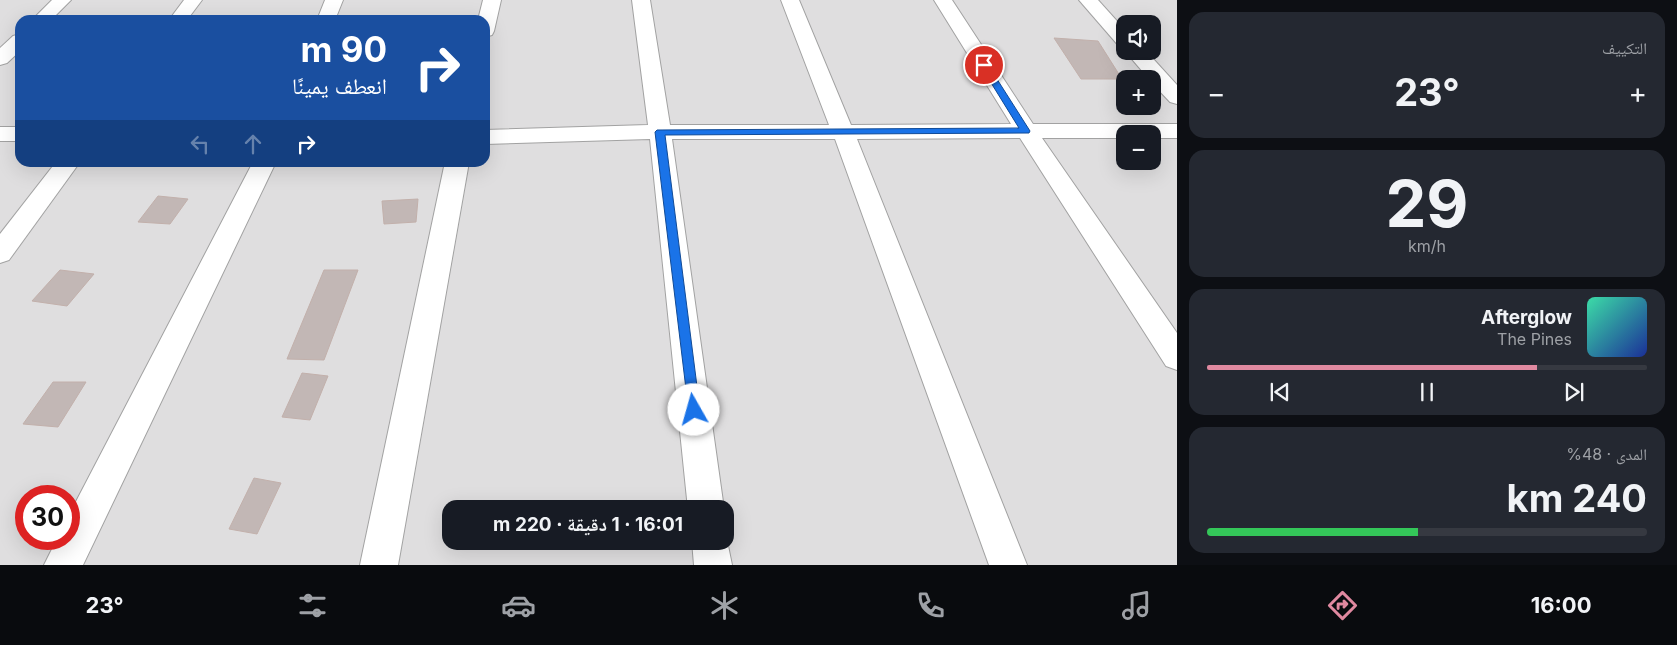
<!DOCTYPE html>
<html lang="ar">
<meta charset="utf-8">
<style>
:root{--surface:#171b24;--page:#242831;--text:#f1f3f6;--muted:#9ea1a6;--line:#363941;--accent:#e089a0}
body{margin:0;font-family:Inter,"Noto Naskh Arabic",sans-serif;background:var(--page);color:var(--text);direction:rtl;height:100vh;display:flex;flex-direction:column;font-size:19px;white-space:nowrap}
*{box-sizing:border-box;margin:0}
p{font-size:16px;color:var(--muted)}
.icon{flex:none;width:28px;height:28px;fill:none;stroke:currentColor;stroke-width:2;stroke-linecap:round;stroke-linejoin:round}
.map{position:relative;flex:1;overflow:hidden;direction:ltr}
.sheet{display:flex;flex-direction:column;gap:12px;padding:12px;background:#0d0f14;width:500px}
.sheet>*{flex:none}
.hud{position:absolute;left:15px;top:15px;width:475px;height:152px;border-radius:15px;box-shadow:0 5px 20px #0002;direction:rtl;background:#1a4fa0;color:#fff;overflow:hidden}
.fabs{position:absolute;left:1116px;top:15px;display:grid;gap:10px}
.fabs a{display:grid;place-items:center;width:45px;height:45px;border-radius:10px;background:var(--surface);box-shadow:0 5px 20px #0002;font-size:25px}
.speed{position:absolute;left:15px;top:485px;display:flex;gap:10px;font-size:25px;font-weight:700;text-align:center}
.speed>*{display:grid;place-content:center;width:65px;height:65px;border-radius:50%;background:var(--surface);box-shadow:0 5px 20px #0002;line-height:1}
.speed .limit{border:8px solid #d22;background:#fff;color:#111}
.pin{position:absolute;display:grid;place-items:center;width:42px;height:42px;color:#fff;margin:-21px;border:2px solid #fff;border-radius:50%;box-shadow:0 1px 5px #0007}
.me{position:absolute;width:55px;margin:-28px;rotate:353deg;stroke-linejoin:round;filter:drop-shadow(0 0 4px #0008)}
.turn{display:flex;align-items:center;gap:18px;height:105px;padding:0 20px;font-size:22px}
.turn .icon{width:65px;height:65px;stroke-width:2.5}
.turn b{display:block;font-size:35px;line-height:42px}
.lanes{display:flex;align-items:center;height:48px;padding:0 20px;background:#0003;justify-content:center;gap:25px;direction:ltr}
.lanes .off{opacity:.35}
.big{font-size:38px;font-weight:700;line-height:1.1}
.sheet .card{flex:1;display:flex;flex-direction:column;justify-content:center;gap:8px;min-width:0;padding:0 18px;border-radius:15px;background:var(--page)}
.sheet .dial{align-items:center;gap:0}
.dial b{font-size:65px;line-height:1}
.song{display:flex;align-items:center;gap:15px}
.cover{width:60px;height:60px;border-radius:8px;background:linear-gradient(135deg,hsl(160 70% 55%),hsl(230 70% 35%))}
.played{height:5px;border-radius:2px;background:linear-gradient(90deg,var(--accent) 75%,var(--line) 75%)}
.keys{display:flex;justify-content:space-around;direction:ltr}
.heat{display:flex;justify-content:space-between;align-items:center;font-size:28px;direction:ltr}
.charge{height:8px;border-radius:4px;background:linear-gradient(90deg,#34c759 48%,var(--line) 0)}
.trip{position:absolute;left:442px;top:500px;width:292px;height:50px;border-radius:15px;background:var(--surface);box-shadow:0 5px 20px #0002;font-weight:700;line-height:50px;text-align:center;direction:rtl}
.tab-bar{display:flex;height:80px;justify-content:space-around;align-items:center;background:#090b0e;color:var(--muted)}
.tab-bar .icon{width:35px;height:35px}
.tab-bar .active{color:var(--accent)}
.tab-bar b{font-size:22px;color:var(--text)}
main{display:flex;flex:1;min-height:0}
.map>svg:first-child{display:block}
.residential{fill:#dfdedf;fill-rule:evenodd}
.building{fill:#c2b7b5;stroke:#c2b0ab}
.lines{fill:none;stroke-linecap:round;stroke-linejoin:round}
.street-casing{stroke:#a2a2a2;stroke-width:2}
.street{fill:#fff;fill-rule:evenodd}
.route{fill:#1a73e8;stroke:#114b97}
</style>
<main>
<section class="sheet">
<div class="card"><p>التكييف</p>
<div class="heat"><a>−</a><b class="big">23°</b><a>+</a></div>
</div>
<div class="card dial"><b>29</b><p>km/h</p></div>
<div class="card">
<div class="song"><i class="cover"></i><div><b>Afterglow</b><p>The Pines</p></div></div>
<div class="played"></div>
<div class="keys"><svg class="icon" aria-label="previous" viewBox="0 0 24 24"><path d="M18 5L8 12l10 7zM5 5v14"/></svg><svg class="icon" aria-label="pause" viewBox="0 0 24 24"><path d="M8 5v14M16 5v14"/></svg><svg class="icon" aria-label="next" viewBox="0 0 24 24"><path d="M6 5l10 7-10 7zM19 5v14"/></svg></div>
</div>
<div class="card"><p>المدى · 48%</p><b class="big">240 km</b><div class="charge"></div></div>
</section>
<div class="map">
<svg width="1177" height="565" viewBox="0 0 1177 565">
<rect width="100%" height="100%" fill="#f1ece9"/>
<path class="residential" d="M 0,0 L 1177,0 L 1177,565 L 0,565 ZM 20,20 L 485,20 L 485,162 L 20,162 ZM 1125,24 L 1152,24 L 1152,51 L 1125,51 ZM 1125,79 L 1152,79 L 1152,106 L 1125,106 ZM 1125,134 L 1152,134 L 1152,161 L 1125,161 ZM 26,496 L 69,496 L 69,539 L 26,539 ZM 451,509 L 726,509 L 726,541 L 451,541 Z"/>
<g class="building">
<polygon points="1054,38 1098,41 1122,79 1081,79"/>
<polygon points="158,196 188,199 170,224 138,222"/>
<polygon points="418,199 416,222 384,224 382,201"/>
<polygon points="60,270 94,274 67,306 32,301"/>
<polygon points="324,270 358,270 324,360 287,359"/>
<polygon points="302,373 328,376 310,420 282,417"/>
<polygon points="53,382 86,382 58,427 23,424"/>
<polygon points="254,478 281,483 257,534 229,529"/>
</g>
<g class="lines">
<g class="street-casing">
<g id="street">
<polygon points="52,0 71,0 51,20 32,20"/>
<polygon points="184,0 202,0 187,20 169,20"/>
<polygon points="325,0 343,0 335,20 317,20"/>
<polygon points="483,0 501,0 494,31 492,35 485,37 485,20 478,20"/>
<polygon points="632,0 650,0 670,125 829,125 781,0 799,0 851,125 1011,124 934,0 952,0 1033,124 1177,124 1177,138 1152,138 1152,134 1125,134 1125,138 1042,138 1177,333 1177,370 1166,366 1020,138 857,139 1027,565 989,565 835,139 672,139 724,509 688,509 650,139 485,144 485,130 648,125"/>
<polygon points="1079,0 1098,0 1125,30 1125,47 1118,45"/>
<polygon points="20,34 20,51 7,63 0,65 0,48 13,36"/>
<polygon points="1125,51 1146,51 1177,85 1177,104 1170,102 1152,83 1152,79 1149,79"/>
<rect x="0" y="127" width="20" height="14"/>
<polygon points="56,162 80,162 9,260 0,263 0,234"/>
<polygon points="253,162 276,162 83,565 44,565 57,539 69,539 69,515"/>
<polygon points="445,162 469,162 398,565 360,565"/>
<polygon points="726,536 732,565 694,565 692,541 726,541"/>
</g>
</g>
<use href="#street" class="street"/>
</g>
<polygon class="route" points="984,63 988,65 1030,131 1029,133 665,135 700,410 698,414 694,416 689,414 655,132 657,130 1019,128 980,65"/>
</svg>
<div class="fabs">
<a><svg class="icon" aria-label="sound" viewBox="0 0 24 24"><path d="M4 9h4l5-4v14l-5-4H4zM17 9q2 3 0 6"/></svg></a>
<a>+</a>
<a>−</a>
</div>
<div class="speed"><div class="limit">30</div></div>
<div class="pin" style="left:984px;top:65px;background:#d93025"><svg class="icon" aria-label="arrive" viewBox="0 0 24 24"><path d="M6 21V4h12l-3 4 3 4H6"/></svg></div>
<svg class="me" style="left:694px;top:410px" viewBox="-20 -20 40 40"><circle r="19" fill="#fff"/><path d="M0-13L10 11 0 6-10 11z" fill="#1a73e8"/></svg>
<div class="trip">16:01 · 1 دقيقة · 220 m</div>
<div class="hud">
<div class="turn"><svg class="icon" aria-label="right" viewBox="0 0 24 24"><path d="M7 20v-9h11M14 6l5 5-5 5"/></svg><div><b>90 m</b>انعطف يمينًا</div></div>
<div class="lanes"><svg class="icon off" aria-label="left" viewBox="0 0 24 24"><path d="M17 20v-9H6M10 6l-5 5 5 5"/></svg><svg class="icon off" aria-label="ahead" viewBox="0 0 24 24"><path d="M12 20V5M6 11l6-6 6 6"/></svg><svg class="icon" aria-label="right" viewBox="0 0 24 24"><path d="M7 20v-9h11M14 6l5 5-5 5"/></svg></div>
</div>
</div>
</main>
<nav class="tab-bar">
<b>16:00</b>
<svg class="icon active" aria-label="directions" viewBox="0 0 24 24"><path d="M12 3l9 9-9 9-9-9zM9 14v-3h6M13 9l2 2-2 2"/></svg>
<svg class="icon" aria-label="music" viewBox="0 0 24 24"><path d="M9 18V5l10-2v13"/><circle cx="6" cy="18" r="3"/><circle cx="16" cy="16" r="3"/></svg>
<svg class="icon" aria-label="phone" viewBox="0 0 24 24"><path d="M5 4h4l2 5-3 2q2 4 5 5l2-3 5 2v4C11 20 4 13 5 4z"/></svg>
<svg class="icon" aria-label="climate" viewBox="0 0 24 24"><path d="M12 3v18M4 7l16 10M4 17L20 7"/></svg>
<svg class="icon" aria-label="car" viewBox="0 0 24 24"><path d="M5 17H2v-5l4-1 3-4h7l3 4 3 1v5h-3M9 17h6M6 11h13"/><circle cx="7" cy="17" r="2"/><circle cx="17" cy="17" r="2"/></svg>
<svg class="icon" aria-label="filters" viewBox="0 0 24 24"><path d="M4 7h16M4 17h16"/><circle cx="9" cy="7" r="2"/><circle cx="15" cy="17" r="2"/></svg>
<b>23°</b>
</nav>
